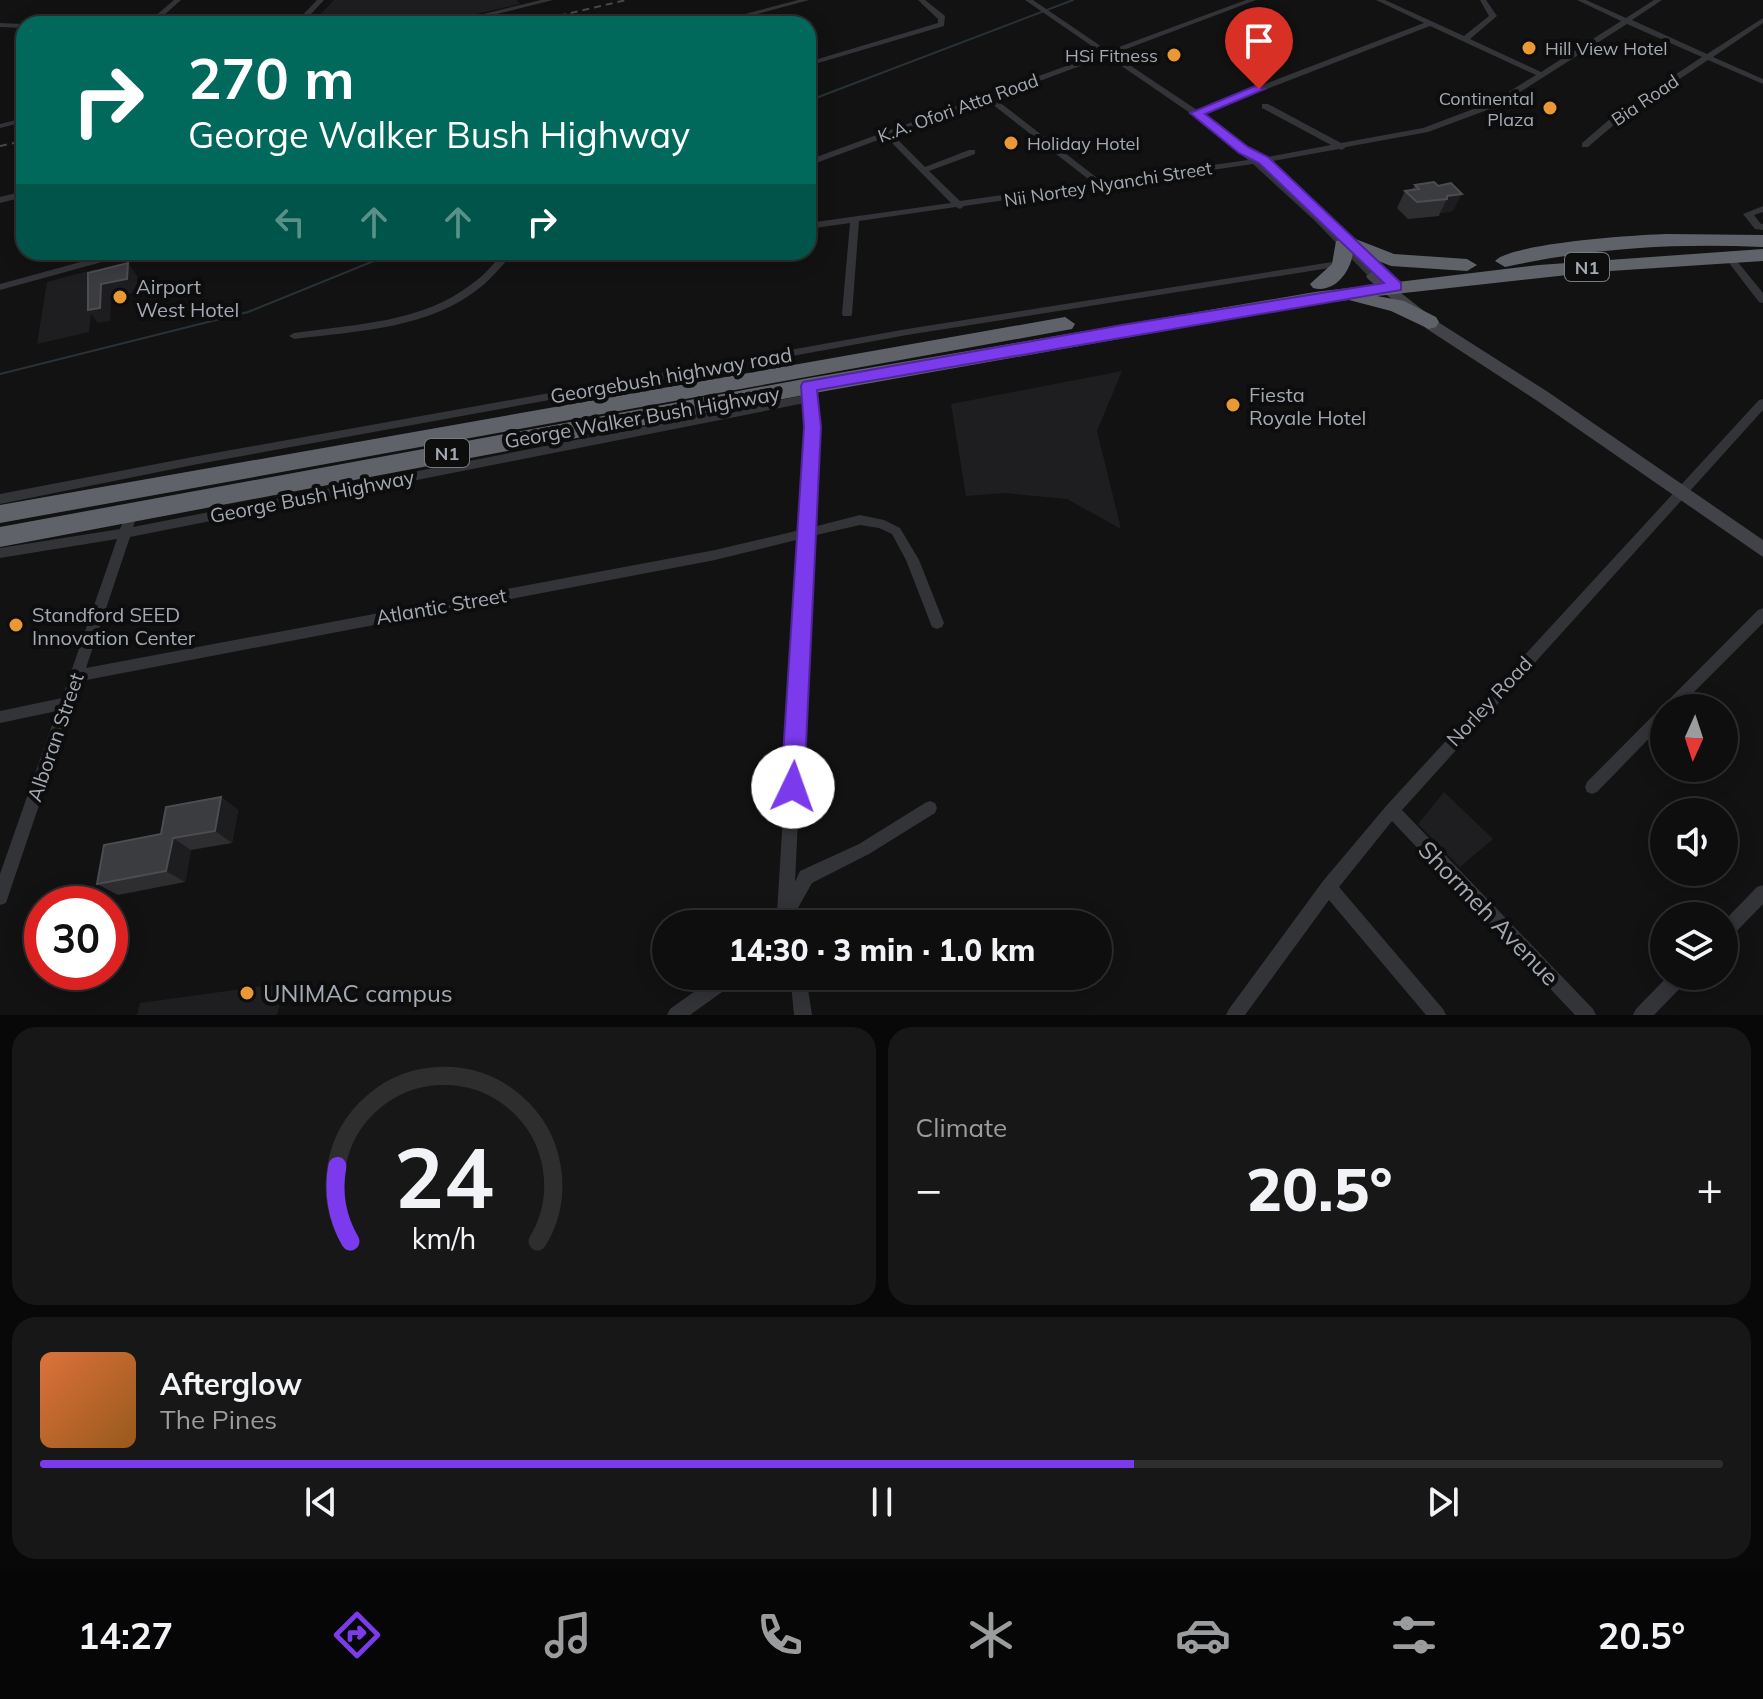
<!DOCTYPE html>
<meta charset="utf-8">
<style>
:root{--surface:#0e0e0e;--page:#171717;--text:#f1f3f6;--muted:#9b9c9e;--line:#2e2e2e;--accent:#7c3aed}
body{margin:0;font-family:Mulish,sans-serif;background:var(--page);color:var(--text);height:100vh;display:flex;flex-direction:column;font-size:30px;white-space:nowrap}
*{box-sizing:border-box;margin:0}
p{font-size:26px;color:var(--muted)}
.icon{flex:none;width:44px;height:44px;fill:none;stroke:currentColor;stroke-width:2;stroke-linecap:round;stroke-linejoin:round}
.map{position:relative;height:1015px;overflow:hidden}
.sheet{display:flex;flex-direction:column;gap:12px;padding:12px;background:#080808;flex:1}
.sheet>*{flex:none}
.top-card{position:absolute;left:16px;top:16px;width:800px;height:244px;border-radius:24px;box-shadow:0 4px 20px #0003,0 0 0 2px var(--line);background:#00695c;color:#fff;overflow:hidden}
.needle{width:52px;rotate:183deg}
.controls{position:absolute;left:1650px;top:694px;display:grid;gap:16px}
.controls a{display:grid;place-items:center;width:88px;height:88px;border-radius:50%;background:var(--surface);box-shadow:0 4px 20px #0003,0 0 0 2px var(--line);font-size:40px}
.speed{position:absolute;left:24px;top:886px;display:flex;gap:16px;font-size:40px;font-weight:700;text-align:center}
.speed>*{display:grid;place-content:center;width:104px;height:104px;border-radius:50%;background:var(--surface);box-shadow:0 4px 20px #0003,0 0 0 2px var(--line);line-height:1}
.speed .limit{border:12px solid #d22;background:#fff;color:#111}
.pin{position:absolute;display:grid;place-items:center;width:68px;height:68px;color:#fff;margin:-82px -34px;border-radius:50% 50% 50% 0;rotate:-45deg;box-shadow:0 0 8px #0007}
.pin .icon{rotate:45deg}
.me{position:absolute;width:88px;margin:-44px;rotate:3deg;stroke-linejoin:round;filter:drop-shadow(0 0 6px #0008)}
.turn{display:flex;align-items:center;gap:28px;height:168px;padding:0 40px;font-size:36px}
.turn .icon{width:104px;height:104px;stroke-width:2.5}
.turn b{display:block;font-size:56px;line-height:68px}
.lanes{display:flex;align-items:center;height:76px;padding:0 40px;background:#0003;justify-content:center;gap:40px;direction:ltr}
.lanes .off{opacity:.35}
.big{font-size:60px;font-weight:800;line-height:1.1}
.sheet .tile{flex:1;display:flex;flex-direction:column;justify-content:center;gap:12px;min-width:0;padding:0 28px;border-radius:24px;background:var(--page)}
.sheet .dial{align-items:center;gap:0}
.dial svg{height:208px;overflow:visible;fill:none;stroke:var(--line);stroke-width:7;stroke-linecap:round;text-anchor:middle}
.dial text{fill:var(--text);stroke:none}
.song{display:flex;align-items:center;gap:24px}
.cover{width:96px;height:96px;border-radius:12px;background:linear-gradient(135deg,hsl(20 70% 55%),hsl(30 70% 35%))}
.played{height:8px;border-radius:4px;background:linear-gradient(90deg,var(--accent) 65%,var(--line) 65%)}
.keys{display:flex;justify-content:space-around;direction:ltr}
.heat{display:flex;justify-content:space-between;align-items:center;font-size:44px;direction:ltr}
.sheet .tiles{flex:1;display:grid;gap:12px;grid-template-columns:1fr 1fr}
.tile:last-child{grid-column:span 2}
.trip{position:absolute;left:652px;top:910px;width:460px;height:80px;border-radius:40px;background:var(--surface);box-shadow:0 4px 20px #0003,0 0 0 2px var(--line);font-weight:800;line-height:80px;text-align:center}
.menu{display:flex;height:128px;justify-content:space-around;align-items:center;background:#060606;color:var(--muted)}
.menu .icon{width:56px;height:56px}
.menu .on{color:var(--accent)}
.menu b{font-size:36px;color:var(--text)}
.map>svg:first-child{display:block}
.built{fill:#1e1e20}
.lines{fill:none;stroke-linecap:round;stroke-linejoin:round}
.stream{stroke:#293236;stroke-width:2}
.street{fill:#333438;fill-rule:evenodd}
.secondary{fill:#414348;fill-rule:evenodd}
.highway{fill:#5f6369;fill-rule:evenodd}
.rail{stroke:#46484d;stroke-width:2;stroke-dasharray:7 5;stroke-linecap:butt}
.wall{fill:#2e2e31}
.shaded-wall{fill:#1d1d1f}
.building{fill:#3a3c3f;stroke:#4b4d51;stroke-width:2}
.route{fill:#7c3aed;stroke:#51269a;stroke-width:2}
.poi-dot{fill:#ea9833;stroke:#0d0d0e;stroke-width:3}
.labels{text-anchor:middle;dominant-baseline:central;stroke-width:8;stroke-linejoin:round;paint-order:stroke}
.far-poi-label{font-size:18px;fill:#a3aab3;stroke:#0d0d0e;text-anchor:start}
.far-street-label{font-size:18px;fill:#a3aab3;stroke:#0d0d0e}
.shield{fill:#0d0d0e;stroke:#767b82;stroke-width:2}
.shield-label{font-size:18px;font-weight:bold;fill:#a3aab3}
.poi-label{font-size:20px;fill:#a3aab3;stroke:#0d0d0e;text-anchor:start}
.street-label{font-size:20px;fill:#a3aab3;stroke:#0d0d0e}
.near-street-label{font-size:24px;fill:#a3aab3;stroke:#0d0d0e}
.near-poi-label{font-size:24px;fill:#a3aab3;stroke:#0d0d0e;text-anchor:start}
</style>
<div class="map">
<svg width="1763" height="1015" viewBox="0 0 1763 1015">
<rect width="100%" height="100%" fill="#121213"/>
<g class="built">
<polygon points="334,0 516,0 520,4 432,24 311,24"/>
<polygon points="96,269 89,332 37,344 47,282"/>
<polygon points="1122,371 1097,431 1121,529 1067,499 1004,493 966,496 951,404"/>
<polygon points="1444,792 1493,839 1460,867 1418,824"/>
<polygon points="285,983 277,1015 137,1015 140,1003"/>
</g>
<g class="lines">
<g class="stream">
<polyline points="808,101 1073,0"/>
<polyline points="0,374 248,312 396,252"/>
</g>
<g class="street">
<polygon points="174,0 181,0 154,24 146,24"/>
<polygon points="317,0 324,0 302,24 294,24"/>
<polygon points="541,0 553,0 456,24 443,24"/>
<polygon points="798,0 809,0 720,24 707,24"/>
<polygon points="918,0 925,0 945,16 944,26 808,66 808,62 938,23 938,19"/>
<path d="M 1025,0 L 1033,0 L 1108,51 L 1246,0 L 1256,0 L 1113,54 L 1197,110 L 1424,23 L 1376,0 L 1385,0 L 1464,36 L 1489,16 L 1480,0 L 1486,0 L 1497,16 L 1470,39 L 1541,72 L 1621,21 L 1577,0 L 1586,0 L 1626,18 L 1654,0 L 1662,0 L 1632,20 L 1707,54 L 1763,18 L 1763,23 L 1713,57 L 1763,79 L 1763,84 L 1708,60 L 1623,117 L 1588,147 L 1582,147 L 1582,143 L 1617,113 L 1702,57 L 1627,24 L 1498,106 L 1428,132 L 1346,147 L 1342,150 L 1339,149 L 1262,163 L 1321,217 L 1376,274 L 1376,278 L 1370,278 L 1315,221 L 1253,164 L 964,206 L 960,209 L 956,207 L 859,221 L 852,314 L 851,316 L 843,316 L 842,314 L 850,223 L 808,229 L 808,223 L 951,203 L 886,137 L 808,166 L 808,160 L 1102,53 ZM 1430,26 L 1536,75 L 1492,102 L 1423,128 L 1341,143 L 1268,104 L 1262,104 L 1262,108 L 1331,145 L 1257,159 L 1202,114 ZM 1107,56 L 1193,115 L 1248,160 L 1101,181 L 994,98 ZM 987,100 L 1092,182 L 960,201 L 929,171 L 975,154 L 975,150 L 969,150 L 925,167 L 893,135 Z"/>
<polygon points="0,23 24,24 25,24 24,28 0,27"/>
<polygon points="24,118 24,122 0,128 0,124"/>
<polygon points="24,191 24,197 0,203 0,197"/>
<polygon points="1763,206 1763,212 1754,215 1761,224 1763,224 1763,230 1755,229 1743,214"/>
<polygon points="117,252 133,252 131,254 0,290 0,284"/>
<path d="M 504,252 L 528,252 L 550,256 L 594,252 L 630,252 L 625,255 L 550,262 L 512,255 C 502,265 493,277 482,286 C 431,329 357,331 294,339 L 289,336 L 294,333 C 355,324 423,323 473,283 C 485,275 494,263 504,252 Z"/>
<polygon points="1729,254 1732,255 1763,293 1763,303 1759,302 1726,259 1724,257"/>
<polygon points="1345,260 1350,263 1348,265 907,335 198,464 0,504 0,494 198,456 907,329"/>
<path d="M 810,389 L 814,390 C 823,423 814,490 813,527 L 860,515 L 884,520 L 900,528 L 919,560 L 944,623 L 942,627 L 937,629 L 932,627 L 906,560 L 892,534 L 879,528 L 860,525 L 812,536 L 795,882 L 800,871 L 859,844 L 925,803 L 930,801 L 935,803 L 937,808 L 935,813 L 869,854 L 812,883 L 789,924 L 772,924 L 777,913 L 800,539 L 715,560 L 81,681 L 8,897 L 6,903 L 0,905 L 0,874 L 57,711 L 0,723 L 0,711 L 62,698 L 117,539 L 0,558 L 0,548 L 120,529 L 128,510 L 136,510 L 138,513 L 133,527 L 805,395 L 806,390 ZM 805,403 L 806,427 L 800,530 L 715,550 L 86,668 L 130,537 Z"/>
<polygon points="1763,399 1763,410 1402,810 1593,1009 1596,1015 1575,1015 1392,821 1339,887 1443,1009 1446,1015 1426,1015 1329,900 1245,1015 1226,1015 1229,1009 1323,881 1387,805 1759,400"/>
<polygon points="1763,608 1763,623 1678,708 1664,708 1664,723 1597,792 1592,794 1587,792 1585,787 1587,782 1758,610"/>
<polygon points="1763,885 1763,904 1730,938 1724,940 1724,921 1757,887"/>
<polygon points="716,976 738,976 736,982 690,1015 667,1015 670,1009"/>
<polygon points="787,976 806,976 812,1015 794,1015 791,984"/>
<polygon points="1668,976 1688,976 1686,982 1654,1015 1633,1015 1636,1009"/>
</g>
<polygon class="secondary" points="1373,271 1438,322 1548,392 1763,540 1763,557 1536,400 1427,329 1368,279 1366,276"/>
<g class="highway">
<path d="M 1666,234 L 1763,235 L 1763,247 C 1675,243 1591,248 1505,267 L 1495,261 C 1511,243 1636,235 1666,234 Z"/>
<path d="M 1353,238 L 1394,254 L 1467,259 L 1477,265 L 1467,271 L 1391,266 L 1353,251 C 1352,270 1335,294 1313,288 L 1310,284 L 1332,264 L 1336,241 Z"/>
<polygon points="1763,249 1763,261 1595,272 1377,296 1404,301 1436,317 1439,322 1436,327 1429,329 1391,311 1349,300 1315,304 809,394 0,547 0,527 809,378 1315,292 1539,265"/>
<polygon points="1065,317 1075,324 1072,329 0,523 0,505"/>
</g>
<g class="rail">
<polyline points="524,24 626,0"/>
<polyline points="0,146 24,141"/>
</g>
</g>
<g class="wall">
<polygon points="1451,183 1453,211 1440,213 1439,216 1408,219 1397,208 1405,191 1412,190 1415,185 1438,186"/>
<polygon points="221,797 238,810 232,843 191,850 185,882 118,895 97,884 161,834"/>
</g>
<g class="shaded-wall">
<polygon points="1462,194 1453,211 1440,213 1447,199 1447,196"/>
<polygon points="128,263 137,276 137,292 111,297 110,321 98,323 88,310 101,284"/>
<polygon points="221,797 238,810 232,843 215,831"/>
<polygon points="173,838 191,850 185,882 166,871"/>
</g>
<g class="building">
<polygon points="1434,182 1438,186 1451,183 1462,194 1447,196 1447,199 1417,202 1405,191 1419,189 1415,185"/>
<polygon points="128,263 127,279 101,284 100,308 88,310 88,273"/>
<polygon points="221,797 215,831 173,838 166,871 97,884 104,845 161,834 166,807"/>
</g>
<polygon class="route" points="1255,86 1265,89 1205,114 1248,147 1268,157 1401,283 1401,290 817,390 821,427 804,787 801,795 793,798 785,795 781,787 804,427 801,386 803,382 1122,325 1384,283 1259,163 1239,153 1190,113"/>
<g class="poi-dot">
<circle cx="1529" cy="48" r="8"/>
<circle cx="1174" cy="55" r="8"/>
<circle cx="1550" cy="108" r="8"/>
<circle cx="1011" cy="143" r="8"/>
<circle cx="120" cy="297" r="8"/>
<circle cx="1233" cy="405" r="8"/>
<circle cx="16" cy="625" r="8"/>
<circle cx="247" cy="993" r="8"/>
</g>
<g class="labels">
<g class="far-poi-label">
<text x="1545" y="48">Hill View Hotel</text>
<text x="1158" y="55" text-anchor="end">HSi Fitness</text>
<text x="1534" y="98" text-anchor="end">Continental<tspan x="1534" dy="21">Plaza</tspan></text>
<text x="1027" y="143">Holiday Hotel</text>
</g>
<g class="far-street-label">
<text transform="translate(1645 100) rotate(-34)">Bia Road</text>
<text transform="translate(958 108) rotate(-20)">K.A. Ofori Atta Road</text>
<text transform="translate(1108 184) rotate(-9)">Nii Nortey Nyanchi Street</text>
</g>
<g class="shield">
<rect x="1565" y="253" width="44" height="28" rx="6"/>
<rect x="425" y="439" width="44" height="28" rx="6"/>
</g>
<g class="shield-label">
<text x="1587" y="267">N1</text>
<text x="447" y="453">N1</text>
</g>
<g class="poi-label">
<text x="136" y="286">Airport<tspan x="136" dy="23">West Hotel</tspan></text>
<text x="1249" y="394">Fiesta<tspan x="1249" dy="23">Royale Hotel</tspan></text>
<text x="32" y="614">Standford SEED<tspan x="32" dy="23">Innovation Center</tspan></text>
</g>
<g class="street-label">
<text transform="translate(671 375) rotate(-10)">Georgebush highway road</text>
<text transform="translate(642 417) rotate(-10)">George Walker Bush Highway</text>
<text transform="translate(312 496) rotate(-11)">George Bush Highway</text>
<text transform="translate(441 606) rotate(-10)">Atlantic Street</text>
<text transform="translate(1489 701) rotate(-47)">Norley Road</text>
<text transform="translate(55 737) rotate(-71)">Alboran Street</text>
</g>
<g class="near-street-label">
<text transform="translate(1489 913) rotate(46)">Shormeh Avenue</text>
</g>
<g class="near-poi-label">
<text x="263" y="993">UNIMAC campus</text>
</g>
</g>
</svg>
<div class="controls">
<a><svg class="needle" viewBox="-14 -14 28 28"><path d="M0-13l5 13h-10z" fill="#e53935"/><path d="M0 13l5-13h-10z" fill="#9b9c9e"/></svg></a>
<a><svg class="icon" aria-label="sound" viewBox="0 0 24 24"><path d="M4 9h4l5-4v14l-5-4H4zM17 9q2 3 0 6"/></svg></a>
<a><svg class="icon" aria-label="layers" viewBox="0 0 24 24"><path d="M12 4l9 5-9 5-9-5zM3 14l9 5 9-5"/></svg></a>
</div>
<div class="speed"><div class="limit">30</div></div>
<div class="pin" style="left:1259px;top:89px;background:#d93025"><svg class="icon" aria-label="arrive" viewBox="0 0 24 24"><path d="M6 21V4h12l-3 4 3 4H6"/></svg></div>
<svg class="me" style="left:793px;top:787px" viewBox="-20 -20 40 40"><circle r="19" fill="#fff"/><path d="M0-13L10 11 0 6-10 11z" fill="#7c3aed"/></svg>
<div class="trip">14:30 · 3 min · 1.0 km</div>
<div class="top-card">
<div class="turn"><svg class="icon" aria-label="right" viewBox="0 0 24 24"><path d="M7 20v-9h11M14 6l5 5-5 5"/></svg><div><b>270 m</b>George Walker Bush Highway</div></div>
<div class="lanes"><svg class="icon off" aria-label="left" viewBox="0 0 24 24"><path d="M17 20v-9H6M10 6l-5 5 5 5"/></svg><svg class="icon off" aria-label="ahead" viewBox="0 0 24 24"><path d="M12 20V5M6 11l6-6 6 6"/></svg><svg class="icon off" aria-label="ahead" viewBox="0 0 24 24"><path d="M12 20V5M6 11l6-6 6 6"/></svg><svg class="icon" aria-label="right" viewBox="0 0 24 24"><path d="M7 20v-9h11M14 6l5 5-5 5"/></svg></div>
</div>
</div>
<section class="sheet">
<div class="tiles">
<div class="tile dial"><svg viewBox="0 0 100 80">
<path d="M14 69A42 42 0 1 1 86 69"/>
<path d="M14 69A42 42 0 0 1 9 40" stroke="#7c3aed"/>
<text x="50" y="56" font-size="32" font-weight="700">24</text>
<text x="50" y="72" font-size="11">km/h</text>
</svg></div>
<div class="tile"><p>Climate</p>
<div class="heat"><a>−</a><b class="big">20.5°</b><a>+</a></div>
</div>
<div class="tile">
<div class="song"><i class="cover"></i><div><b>Afterglow</b><p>The Pines</p></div></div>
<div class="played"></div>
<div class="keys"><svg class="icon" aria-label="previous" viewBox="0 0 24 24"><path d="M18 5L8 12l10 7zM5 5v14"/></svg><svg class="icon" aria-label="pause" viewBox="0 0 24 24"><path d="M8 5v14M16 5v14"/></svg><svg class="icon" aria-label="next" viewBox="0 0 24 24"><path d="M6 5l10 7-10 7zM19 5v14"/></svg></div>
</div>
</div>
</section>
<nav class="menu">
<b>14:27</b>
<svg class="icon on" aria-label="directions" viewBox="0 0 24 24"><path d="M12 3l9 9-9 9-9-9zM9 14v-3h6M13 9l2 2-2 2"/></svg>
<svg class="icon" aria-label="music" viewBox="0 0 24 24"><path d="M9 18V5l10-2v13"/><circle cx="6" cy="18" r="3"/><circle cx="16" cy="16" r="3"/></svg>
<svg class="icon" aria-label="phone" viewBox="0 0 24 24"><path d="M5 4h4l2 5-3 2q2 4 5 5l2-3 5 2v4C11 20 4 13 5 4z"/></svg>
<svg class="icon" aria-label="climate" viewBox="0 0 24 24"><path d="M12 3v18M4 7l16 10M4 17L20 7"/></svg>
<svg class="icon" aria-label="car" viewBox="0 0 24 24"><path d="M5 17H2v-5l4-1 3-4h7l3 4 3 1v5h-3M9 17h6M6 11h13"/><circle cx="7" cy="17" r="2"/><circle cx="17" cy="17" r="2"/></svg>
<svg class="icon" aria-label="filters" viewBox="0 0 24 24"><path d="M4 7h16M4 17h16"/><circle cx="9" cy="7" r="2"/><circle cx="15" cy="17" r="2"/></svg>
<b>20.5°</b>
</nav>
